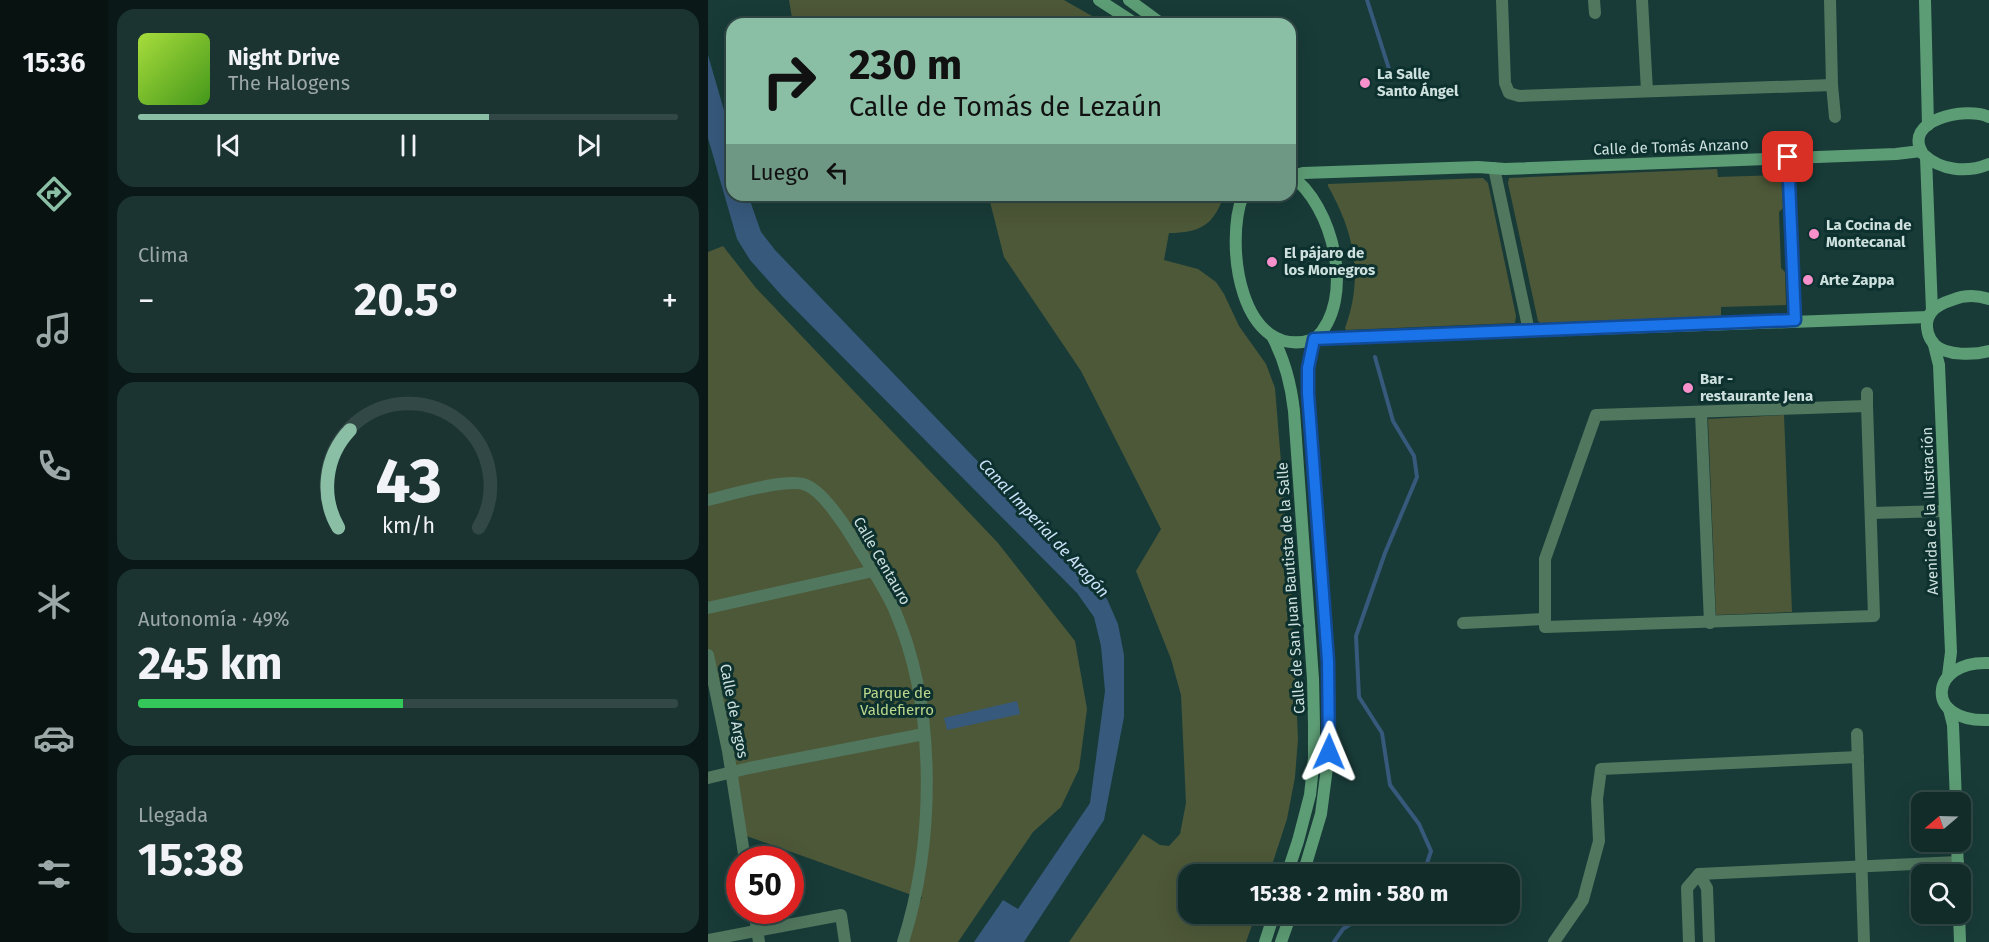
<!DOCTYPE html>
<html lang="es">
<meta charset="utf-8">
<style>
:root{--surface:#122c2a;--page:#1b3432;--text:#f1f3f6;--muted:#9ca7a8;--line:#314847;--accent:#8abfa5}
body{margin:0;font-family:"Fira Sans",sans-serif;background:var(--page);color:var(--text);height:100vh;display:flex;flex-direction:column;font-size:22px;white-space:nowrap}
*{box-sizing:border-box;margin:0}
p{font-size:20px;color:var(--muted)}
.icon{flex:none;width:33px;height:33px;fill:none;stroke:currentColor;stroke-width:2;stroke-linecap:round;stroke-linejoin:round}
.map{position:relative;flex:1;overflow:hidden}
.drawer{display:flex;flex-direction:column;gap:9px;padding:9px;background:#0a1817;width:600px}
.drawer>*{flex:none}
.guide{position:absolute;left:18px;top:18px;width:570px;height:183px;border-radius:18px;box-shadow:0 6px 24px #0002,0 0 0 2px var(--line);background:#8abfa5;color:#111;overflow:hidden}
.needle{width:39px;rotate:251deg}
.controls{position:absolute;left:1203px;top:792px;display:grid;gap:12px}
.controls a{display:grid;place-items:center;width:60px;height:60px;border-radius:12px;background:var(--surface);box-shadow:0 6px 24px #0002,0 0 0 2px var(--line);font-size:30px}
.speed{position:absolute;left:18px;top:846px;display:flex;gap:12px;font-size:30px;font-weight:700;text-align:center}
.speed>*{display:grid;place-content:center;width:78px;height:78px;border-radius:50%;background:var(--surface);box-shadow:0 6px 24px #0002,0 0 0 2px var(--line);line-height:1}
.speed .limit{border:9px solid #d22;background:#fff;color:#111}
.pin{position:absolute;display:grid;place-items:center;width:51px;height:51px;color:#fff;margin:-26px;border-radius:12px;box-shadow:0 3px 9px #0006}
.me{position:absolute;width:66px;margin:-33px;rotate:1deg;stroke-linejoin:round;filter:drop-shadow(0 0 4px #0008)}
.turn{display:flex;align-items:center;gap:21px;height:126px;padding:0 24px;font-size:27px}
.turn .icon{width:78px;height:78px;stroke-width:2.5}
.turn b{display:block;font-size:42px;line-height:51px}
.then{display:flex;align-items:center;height:57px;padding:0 24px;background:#0003;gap:12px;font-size:22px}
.big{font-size:45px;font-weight:700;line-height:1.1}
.drawer .card{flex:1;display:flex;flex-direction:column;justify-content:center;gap:9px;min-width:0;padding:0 21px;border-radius:18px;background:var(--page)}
.drawer .dial{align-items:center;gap:0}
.dial svg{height:156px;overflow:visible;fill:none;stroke:var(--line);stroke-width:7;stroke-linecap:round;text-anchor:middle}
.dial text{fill:var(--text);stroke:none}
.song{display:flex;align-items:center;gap:18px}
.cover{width:72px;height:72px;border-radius:9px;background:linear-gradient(135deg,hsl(80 70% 55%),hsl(100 70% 35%))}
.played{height:6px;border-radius:3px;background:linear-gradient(90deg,var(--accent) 65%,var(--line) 65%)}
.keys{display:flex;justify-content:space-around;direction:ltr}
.heat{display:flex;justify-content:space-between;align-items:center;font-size:33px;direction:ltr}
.charge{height:9px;border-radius:4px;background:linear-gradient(90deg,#34c759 49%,var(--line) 0)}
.trip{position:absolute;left:470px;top:864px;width:342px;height:60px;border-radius:18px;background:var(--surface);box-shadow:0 6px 24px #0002,0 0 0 2px var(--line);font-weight:700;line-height:60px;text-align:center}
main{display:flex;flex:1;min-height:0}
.tab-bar{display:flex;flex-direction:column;width:108px;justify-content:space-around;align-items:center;background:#071211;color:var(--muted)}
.tab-bar .icon{width:42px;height:42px}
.tab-bar .on{color:var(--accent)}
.tab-bar b{font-size:27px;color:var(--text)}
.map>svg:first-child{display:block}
.green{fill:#4d5838}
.water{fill:#37597c}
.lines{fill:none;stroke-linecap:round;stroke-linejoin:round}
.stream{stroke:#37597c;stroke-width:4}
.street{stroke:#51775e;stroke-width:12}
.secondary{stroke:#5d9d75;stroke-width:12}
.route-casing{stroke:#114b97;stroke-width:15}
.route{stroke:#1a73e8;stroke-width:10}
.poi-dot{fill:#f890cc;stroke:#0d312e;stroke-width:2}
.labels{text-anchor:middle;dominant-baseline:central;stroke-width:6;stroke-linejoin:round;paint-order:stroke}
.poi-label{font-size:15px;font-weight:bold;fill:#cee1df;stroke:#0d312e;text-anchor:start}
.street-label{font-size:15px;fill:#cee1df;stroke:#0d312e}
.park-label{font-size:15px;fill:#bcd68c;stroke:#0d312e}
.water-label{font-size:16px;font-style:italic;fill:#cce2fa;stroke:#0d312e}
</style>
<main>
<nav class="tab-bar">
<b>15:36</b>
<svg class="icon on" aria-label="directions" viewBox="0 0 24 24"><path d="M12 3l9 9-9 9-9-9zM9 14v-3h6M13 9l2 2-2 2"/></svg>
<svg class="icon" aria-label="music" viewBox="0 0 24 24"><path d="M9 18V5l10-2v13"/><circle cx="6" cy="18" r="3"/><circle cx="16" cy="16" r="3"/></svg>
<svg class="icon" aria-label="phone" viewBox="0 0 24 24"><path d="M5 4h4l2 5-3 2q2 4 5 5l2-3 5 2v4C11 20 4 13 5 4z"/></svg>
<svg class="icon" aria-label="climate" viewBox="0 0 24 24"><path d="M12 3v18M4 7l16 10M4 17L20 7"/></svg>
<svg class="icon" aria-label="car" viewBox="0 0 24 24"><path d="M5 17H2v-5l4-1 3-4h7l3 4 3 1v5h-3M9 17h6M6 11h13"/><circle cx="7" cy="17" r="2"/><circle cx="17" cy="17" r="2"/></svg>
<svg class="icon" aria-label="filters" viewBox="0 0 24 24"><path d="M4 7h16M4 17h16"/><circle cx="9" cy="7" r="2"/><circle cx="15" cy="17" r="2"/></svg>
</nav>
<section class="drawer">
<div class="card">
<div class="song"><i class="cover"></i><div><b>Night Drive</b><p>The Halogens</p></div></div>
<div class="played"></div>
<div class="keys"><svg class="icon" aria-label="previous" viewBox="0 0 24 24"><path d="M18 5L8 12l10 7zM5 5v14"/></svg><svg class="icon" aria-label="pause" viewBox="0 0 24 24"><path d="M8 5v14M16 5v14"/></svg><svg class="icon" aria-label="next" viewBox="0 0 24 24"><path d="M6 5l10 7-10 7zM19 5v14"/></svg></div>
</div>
<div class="card"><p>Clima</p>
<div class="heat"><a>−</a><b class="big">20.5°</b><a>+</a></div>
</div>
<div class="card dial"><svg viewBox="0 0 100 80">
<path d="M14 69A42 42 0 1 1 86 69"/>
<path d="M14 69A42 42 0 0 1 20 19" stroke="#8abfa5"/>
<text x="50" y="56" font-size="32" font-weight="700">43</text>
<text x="50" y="72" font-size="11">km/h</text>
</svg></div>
<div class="card"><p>Autonomía · 49%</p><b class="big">245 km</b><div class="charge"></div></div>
<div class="card"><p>Llegada</p><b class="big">15:38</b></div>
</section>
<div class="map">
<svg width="1281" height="942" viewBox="0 0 1281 942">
<rect width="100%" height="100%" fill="#183b38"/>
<g class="green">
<polygon points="81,0 356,0 398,24 85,24"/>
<polygon points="1009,169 1010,177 1073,175 1075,208 1071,212 1073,268 1077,272 1078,305 1013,307 1013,316 832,323 830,321 800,183 801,178"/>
<path d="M 775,178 L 780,183 L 808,316 L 807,323 L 638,330 L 637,328 C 656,277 646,232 620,186 L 620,184 Z"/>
<path d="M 278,195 L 516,195 C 506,225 492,233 461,233 L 456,260 L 490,269 L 508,282 L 516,294 L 531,326 L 558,364 L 567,388 L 583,586 L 590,739 L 587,777 L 579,819 L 561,874 L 480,874 L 480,914 L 548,914 L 538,942 L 361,942 L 435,834 L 452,845 L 461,846 L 472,834 L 478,803 L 473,695 L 463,659 L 428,571 L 453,529 L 373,371 L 296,257 L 281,198 Z"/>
<polygon points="15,246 48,288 290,543 367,641 379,709 371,769 353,807 325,832 250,942 195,942 214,897 201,894 33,834 0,652 0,252"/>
<polygon points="1076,415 1084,612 1008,615 1000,419"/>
</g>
<g class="water">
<polygon points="0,55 24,138 24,195 40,195 53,232 67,250 377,573 399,599 410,624 416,655 416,717 396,820 316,942 266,942 295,900 310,909 382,803 397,691 393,646 386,617 369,593 75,297 42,260 29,239 0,138"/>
<polygon points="309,701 312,714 239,730 236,718"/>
</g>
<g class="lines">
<g class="stream">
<polyline points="659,0 682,72"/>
<polyline points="667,357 685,421 706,456 709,477 677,553 648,636 651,697 674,733 682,785 711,824 723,851 716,872 713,874"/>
<polyline points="626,942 635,929 658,914"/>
</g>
<g class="street">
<polyline points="794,0 797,83 801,93 811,96 1124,85 1122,0"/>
<polyline points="886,0 887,13"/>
<polyline points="934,0 939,91"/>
<polyline points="1124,85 1127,117"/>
<polyline points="1080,157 1087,320"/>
<polyline points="786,168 821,331"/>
<polyline points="1159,393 1159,406"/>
<polygon points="1159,406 1166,616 837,627 837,559 888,415"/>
<polyline points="993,413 1002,623"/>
<path d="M 0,500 C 21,495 81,477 98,485 C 116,492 140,530 150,547 C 163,568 177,588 187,611 C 229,708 227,842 195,942"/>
<polyline points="1163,513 1237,511"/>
<polyline points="0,608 165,571"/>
<polyline points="755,623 836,619"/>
<polyline points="0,655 20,751 37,860"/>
<polyline points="1149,734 1156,942"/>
<polyline points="0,778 41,768 216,734"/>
<polyline points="991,874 999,888 1001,942"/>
<polyline points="46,910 51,942"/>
<polyline points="0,940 133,915 137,942"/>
<polyline points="846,942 875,900 891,841 889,799 893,769 1150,757"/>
<polyline points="981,942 979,888 991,874 1250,862"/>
</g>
<g class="secondary">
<polyline points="391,0 428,24"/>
<polyline points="421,0 454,24"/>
<polyline points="1217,0 1220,125"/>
<path d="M 1281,117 C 1258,106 1193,120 1215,154 C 1233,171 1259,173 1281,164"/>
<polyline points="1218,157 1224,311"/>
<polyline points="584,176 595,173 770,167 797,169 1188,154 1213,151"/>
<path d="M 535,195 C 516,243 532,364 607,339 C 649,300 625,204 582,175"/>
<path d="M 1281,299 C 1269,295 1256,295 1244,300 C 1228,305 1215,314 1220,333 C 1221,337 1224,342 1227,345 C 1238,356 1267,355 1281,351"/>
<path d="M 564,336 C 577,360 583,384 586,411 L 605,679 L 606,724 L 606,758 L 602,795 L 590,841 L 579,874"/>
<polyline points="607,339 1220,317"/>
<polyline points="1226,345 1231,365 1243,652 1240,676"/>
<path d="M 1281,663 C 1221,660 1215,723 1281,720"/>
<polyline points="1241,709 1245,725 1248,802"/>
<polyline points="1249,842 1250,874"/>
<polyline points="595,874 613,814 621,752 622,724 620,661 600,392 600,368 606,339"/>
<polyline points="1251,914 1252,942"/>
<polyline points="557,942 566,914"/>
<polyline points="573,942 583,914"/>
</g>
</g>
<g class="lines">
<g class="route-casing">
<polyline id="route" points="621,752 620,661 600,393 600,368 606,339 1087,320 1080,157"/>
</g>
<use href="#route" class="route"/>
</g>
<g class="poi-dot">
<circle cx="657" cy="83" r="6"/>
<circle cx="1106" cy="234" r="6"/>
<circle cx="564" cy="262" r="6"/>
<circle cx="1100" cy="280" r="6"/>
<circle cx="980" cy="388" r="6"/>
</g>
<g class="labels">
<g class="poi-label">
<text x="669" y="74">La Salle<tspan x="669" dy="17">Santo Ángel</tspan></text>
<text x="1118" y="225">La Cocina de<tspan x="1118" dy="17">Montecanal</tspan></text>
<text x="576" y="253">El pájaro de<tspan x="576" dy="17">los Monegros</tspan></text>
<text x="1112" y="280">Arte Zappa</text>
<text x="992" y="379">Bar -<tspan x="992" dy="17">restaurante Jena</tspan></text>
</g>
<g class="street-label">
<text transform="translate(963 147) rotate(-2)">Calle de Tomás Anzano</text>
<text transform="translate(1222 511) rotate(-92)">Avenida de la Ilustración</text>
<text transform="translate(174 561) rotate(60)">Calle Centauro</text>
<text transform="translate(583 588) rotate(-94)">Calle de San Juan Bautista de la Salle</text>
<text transform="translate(26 711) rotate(79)">Calle de Argos</text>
</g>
<g class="park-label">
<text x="189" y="693">Parque de<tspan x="189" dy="17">Valdefierro</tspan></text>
</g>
<g class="water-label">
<text transform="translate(336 528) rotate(47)">Canal Imperial de Aragón</text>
</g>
</g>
</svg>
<div class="controls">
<a><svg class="needle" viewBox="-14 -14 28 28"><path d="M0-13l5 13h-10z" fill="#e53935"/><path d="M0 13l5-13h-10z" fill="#9ca7a8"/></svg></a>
<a><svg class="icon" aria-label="search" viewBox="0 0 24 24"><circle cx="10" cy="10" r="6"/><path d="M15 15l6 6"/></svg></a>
</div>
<div class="speed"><div class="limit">50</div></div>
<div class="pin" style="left:1080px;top:157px;background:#d93025"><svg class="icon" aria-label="arrive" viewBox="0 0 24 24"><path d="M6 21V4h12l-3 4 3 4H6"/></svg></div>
<svg class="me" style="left:621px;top:752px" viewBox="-20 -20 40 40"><path d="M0-17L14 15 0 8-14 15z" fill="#1a73e8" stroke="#fff" stroke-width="4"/></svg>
<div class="trip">15:38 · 2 min · 580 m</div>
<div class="guide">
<div class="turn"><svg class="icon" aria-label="right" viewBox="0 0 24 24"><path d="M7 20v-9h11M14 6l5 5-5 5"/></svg><div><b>230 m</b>Calle de Tomás de Lezaún</div></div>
<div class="then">Luego<svg class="icon" aria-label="left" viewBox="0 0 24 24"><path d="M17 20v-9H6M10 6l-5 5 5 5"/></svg></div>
</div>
</div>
</main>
